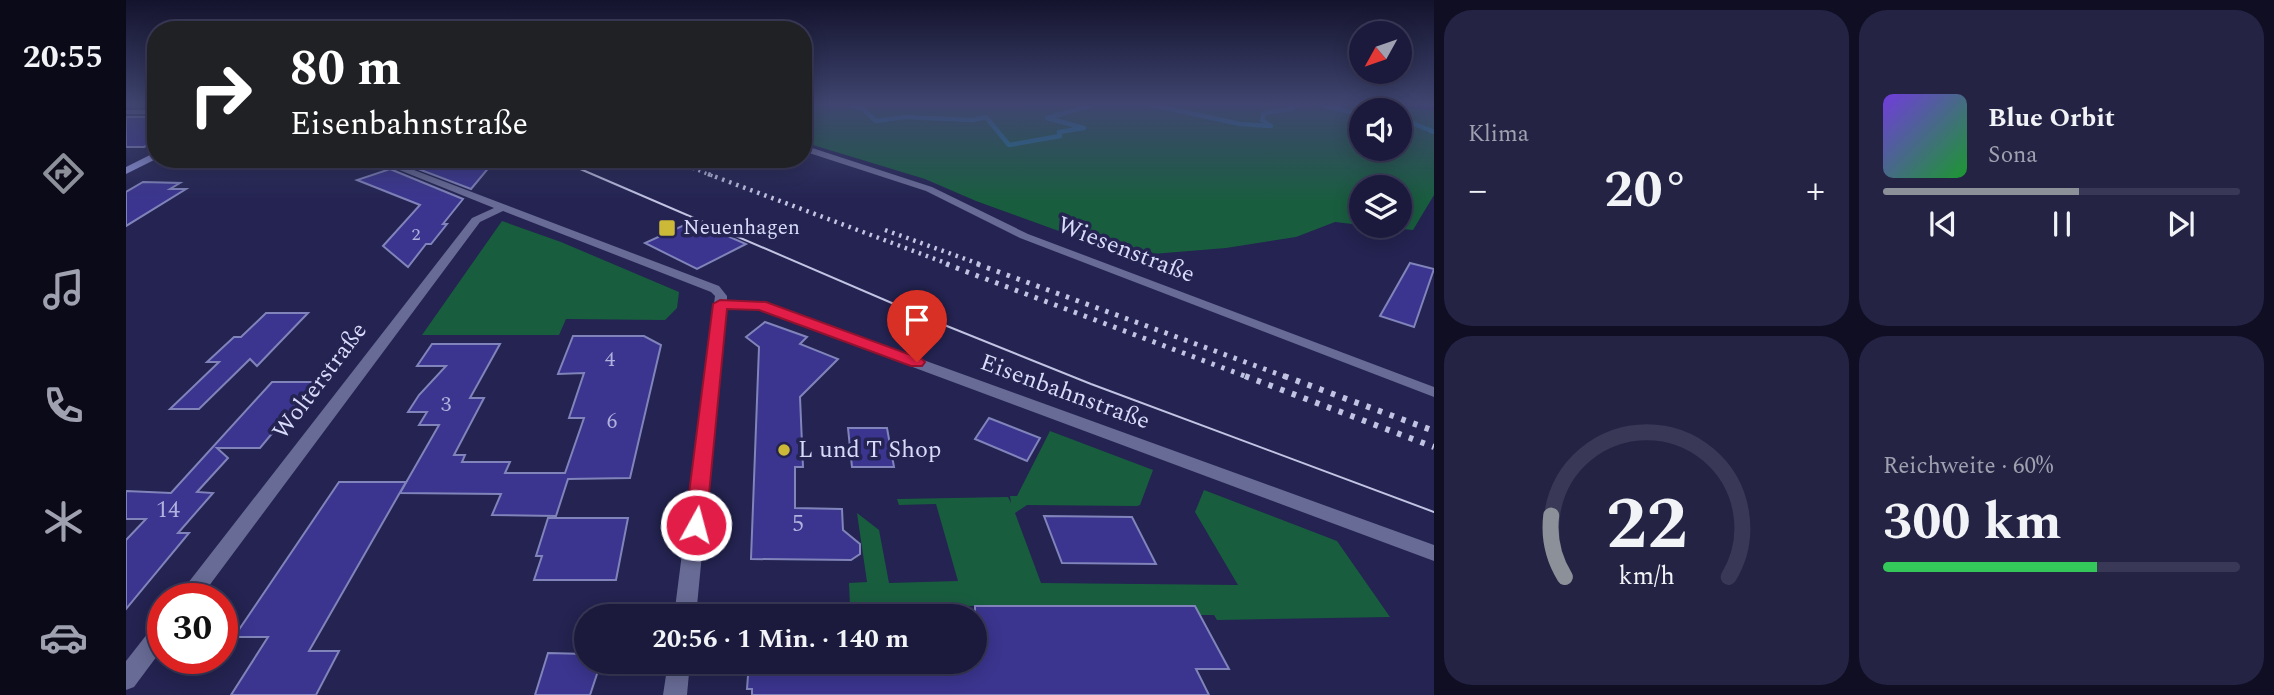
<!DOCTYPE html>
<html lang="de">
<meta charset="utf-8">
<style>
:root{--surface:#1b1a3d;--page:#242344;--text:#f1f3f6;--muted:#a0a1b0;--line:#393857;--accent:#8c9099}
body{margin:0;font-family:Spectral,serif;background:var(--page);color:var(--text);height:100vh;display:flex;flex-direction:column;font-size:26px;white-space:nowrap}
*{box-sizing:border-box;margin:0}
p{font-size:23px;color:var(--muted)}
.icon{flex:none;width:38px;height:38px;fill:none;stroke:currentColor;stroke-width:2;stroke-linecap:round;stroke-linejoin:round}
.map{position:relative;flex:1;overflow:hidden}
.panel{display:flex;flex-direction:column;gap:10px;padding:10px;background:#0f0e22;width:840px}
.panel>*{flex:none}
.banner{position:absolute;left:21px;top:21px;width:665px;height:147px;border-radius:28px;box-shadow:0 4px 18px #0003,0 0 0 2px var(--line);background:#202124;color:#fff;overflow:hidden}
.needle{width:46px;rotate:230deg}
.controls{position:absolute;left:1223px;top:21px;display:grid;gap:14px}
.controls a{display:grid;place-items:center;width:63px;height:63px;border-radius:50%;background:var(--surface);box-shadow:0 4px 18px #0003,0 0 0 2px var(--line);font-size:35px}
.speed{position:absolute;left:21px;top:583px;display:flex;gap:14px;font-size:35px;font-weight:700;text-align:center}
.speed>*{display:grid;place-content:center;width:91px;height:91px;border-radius:50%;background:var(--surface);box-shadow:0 4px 18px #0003,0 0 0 2px var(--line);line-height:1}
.speed .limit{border:10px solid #d22;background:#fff;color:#111}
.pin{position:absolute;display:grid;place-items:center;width:60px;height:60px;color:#fff;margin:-72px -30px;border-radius:50% 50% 50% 0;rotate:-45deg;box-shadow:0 0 7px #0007}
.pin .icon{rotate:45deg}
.me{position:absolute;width:77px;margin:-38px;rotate:7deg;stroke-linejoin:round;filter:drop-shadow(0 0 5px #0008)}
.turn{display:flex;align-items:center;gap:24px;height:147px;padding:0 28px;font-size:32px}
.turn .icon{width:91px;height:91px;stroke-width:2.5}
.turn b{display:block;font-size:49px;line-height:60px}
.big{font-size:52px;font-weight:700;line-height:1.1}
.panel .widget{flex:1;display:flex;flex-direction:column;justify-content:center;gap:10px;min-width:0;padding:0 24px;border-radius:28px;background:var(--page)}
.panel .dial{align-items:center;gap:0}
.dial svg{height:182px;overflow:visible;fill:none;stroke:var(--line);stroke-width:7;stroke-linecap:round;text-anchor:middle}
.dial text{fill:var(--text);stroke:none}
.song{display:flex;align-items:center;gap:21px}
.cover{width:84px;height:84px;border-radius:10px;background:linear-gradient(135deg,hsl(260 70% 55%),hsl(130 70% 35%))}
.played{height:7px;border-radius:4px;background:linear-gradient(90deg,var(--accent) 55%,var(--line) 55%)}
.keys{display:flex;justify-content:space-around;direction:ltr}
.heat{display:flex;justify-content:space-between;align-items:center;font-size:38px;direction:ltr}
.charge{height:10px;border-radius:5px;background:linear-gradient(90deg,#34c759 60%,var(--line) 0)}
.panel .tiles{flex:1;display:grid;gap:10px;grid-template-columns:repeat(2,1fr)}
.trip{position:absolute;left:448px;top:604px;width:413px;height:70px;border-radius:35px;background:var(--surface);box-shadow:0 4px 18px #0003,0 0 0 2px var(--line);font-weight:700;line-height:70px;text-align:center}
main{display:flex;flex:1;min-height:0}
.tab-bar{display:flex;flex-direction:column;width:126px;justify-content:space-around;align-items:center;background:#0b0a18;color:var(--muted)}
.tab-bar .icon{width:49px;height:49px}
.tab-bar .selected{color:var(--accent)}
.tab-bar b{font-size:32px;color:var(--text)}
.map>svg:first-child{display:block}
.green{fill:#195d3f;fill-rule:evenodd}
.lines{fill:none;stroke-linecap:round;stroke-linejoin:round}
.stream{stroke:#1e758c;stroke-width:4.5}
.building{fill:#3b358f;stroke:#8084ba;stroke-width:2}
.minor{fill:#686b95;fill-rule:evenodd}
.secondary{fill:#8b90d2;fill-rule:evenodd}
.tram{stroke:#c1c3e3;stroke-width:2}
.rail-far3{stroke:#c1c3e3;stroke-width:3.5;stroke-dasharray:2 4.5;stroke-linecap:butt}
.rail-far2{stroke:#c1c3e3;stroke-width:4.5;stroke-dasharray:2.5 5;stroke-linecap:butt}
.rail-far1{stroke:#c1c3e3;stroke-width:5;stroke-dasharray:3.5 7;stroke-linecap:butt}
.rail{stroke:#c1c3e3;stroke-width:6;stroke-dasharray:4.5 8;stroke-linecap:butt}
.route{fill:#e11d48;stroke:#92132f;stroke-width:2}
.poi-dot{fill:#ccb938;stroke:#242351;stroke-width:2.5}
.labels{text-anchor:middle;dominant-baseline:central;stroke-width:7;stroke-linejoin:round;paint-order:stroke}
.far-number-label{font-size:18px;fill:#b0b1de}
.far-poi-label{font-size:21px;fill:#d7daf8;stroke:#242351;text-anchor:start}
.number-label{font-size:21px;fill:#b0b1de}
.street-label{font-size:24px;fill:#d7daf8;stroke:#242351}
.poi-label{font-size:24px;fill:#d7daf8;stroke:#242351;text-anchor:start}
.near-number-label{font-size:24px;fill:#b0b1de}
</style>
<main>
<nav class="tab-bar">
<b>20:55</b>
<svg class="icon selected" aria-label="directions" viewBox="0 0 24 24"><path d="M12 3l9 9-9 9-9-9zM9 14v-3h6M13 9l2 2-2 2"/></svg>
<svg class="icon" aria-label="music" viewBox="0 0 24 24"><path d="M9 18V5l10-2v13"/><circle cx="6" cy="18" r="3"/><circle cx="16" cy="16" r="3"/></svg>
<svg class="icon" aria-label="phone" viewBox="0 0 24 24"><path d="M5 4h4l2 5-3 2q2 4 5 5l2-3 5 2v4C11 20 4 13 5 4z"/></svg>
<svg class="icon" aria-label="climate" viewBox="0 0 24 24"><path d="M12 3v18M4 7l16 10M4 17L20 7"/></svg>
<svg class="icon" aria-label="car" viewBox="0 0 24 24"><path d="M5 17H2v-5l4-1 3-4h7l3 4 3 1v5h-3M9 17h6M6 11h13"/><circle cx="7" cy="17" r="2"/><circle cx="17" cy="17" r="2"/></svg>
</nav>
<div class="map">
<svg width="1308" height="695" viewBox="0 0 1308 695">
<rect width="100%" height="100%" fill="#242351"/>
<g class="green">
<path d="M 677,104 L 1243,104 L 1308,110 L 1308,195 L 1287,230 L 1245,226 L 1274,226 L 1274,187 L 1236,187 L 1235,225 L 1209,222 L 1170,237 L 1100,248 L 1002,256 L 850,201 L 799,179 L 677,142 ZM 1236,110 L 1274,110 L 1274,149 L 1236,149 Z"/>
<polygon points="376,221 435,242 553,292 551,308 539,320 440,319 433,335 296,335"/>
<polygon points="924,431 1027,470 1014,505 1011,506 901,505 889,513 915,583 1112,585 1069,512 1078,490 1211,541 1264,617 1091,620 1088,615 1074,615 1069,606 724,606 723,583 741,582 731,513 753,530 763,583 832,581 810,504 773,505 771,499 882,497 885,503 884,496 891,496"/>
</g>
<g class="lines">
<g class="stream">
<polyline points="722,104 737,109 750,121 779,117 847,120 860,117 883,145 934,136 933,132 958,128 921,118 970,104"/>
<polyline points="1022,104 1114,124 1145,126 1136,120 1138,113 1166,109 1169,104"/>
<polyline points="1192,104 1236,115"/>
<polyline points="1274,118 1308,132"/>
</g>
</g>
<g class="building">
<polygon points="0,117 30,117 30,141 18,147 0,147"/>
<polygon points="292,159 370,159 345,189 279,164"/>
<polygon points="264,169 337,199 317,224 321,224 305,244 300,244 282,267 257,246 294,205 231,180"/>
<polygon points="17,182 54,183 44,189 60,189 0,226 0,192"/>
<polygon points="567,221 620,244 571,269 519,243"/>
<polygon points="1284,263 1308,269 1288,327 1254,316"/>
<polygon points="140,313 182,313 131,366 124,359 73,409 44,409 93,362 81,362 108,337 115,337"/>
<polygon points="639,322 681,337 674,344 712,359 674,397 677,467 669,467 669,508 716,509 717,530 734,544 734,554 725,560 625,559 633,347 620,337"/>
<polygon points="447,336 518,336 535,345 504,478 442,479 430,516 366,515 375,494 274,493 313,425 293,425 301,412 282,412 293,395 320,366 291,366 306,344 374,344 344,398 358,398 328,455 339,455 336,462 384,462 379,473 439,473 458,418 443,418 458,373 432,374"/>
<polygon points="146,382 189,382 134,448 91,448 102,458 71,492 87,493 52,533 63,533 0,609 0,540 20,519 0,519 0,491 45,493"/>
<polygon points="863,418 914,438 901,461 849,439"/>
<polygon points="722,428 761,428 768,467 726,467"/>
<polygon points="213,482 280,482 183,651 213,651 190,695 105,695 142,637 108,637"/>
<polygon points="918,516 1006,517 1030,564 936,563"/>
<polygon points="422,518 502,518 490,580 408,580 416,556 410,556"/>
<polygon points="849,606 1069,606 1103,669 1070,669 1083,695 626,695 626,689 621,689 623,662 849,662"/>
<polygon points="422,653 460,654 460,662 475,662 464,695 409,695"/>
</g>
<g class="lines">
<g class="minor">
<rect x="0" y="110" width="30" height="4"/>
<polygon points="677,145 806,187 902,234 1308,387 1308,397 894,238 800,191 677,151"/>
<polygon points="246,159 259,159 593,286 601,296 601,300 640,303 1308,545 1308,561 633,310 600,308 570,616 548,616 589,296 585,292 377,211 354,222 74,598 52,598 55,592 346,218 368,208"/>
<polygon points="37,621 37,648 8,687 0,690 0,661 29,624"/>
<polygon points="542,662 564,662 561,695 537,695"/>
</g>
<polygon class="secondary" points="30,152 30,159 0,174 0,167"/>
<polyline class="tram" points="431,159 796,316 965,384 1308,512"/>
<polyline class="rail-far3" points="542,159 587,176"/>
<g class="rail-far2">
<polyline points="582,174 825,265"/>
<polyline points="759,230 856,265"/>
</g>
<g class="rail-far1">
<polyline points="820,264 1124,378"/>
<polyline points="851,264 1163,378"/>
</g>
<g class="rail">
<polyline points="1119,376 1308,447"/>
<polyline points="1158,376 1308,431"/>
</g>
</g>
<linearGradient id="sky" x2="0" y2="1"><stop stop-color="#14132d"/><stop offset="0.52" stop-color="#3f4570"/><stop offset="1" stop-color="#3f4570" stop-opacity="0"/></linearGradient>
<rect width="1308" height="201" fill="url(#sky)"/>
<polygon class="route" points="594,300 640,302 796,359 799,362 796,366 785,366 633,310 601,309 580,525 577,531 570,534 562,531 559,525 587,304"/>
<g class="poi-dot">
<rect x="532" y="219" width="18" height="18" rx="3.5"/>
<circle cx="658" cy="450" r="7"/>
</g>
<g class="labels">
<g class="far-number-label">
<text x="290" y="234">2</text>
</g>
<g class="far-poi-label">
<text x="557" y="228">Neuenhagen</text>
</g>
<g class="number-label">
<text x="484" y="360">4</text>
<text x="320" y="405">3</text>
<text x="486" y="422">6</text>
</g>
<g class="street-label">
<text transform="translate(1000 250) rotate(21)">Wiesenstraße</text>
<text transform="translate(194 381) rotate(-53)">Wolterstraße</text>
<text transform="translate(939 392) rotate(20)">Eisenbahnstraße</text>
</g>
<g class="poi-label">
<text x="672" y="450">L und T Shop</text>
</g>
<g class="near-number-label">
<text x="42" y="510">14</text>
<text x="672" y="524">5</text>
</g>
</g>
</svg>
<div class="controls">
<a><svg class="needle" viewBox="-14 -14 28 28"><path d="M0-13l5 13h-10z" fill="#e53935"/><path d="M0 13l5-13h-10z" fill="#a0a1b0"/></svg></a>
<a><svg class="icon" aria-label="sound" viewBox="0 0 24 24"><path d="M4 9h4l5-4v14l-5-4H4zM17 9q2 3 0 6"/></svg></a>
<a><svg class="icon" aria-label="layers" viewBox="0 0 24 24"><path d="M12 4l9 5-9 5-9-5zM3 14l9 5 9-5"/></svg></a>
</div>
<div class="speed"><div class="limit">30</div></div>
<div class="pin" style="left:791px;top:362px;background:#d93025"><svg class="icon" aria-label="arrive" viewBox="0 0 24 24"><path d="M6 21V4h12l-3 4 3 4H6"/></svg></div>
<svg class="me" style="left:570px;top:525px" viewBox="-20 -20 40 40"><circle r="17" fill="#e11d48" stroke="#fff" stroke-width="3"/><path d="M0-11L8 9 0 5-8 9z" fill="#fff"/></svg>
<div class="trip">20:56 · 1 Min. · 140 m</div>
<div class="banner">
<div class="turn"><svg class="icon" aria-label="right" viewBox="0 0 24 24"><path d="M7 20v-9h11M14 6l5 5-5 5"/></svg><div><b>80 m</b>Eisenbahnstraße</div></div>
</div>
</div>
<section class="panel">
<div class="tiles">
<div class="widget"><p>Klima</p>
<div class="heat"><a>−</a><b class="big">20°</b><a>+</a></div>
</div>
<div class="widget">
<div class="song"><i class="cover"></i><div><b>Blue Orbit</b><p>Sona</p></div></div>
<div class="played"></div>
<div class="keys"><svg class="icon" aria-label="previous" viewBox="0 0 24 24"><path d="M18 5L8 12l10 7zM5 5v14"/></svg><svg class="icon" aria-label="pause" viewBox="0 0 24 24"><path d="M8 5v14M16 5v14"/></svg><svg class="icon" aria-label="next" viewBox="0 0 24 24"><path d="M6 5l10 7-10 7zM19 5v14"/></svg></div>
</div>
<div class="widget dial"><svg viewBox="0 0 100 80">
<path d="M14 69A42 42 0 1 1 86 69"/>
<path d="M14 69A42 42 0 0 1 8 42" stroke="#8c9099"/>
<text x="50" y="56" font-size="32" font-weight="700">22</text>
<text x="50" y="72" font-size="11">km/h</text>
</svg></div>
<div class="widget"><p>Reichweite · 60%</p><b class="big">300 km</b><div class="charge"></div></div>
</div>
</section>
</main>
